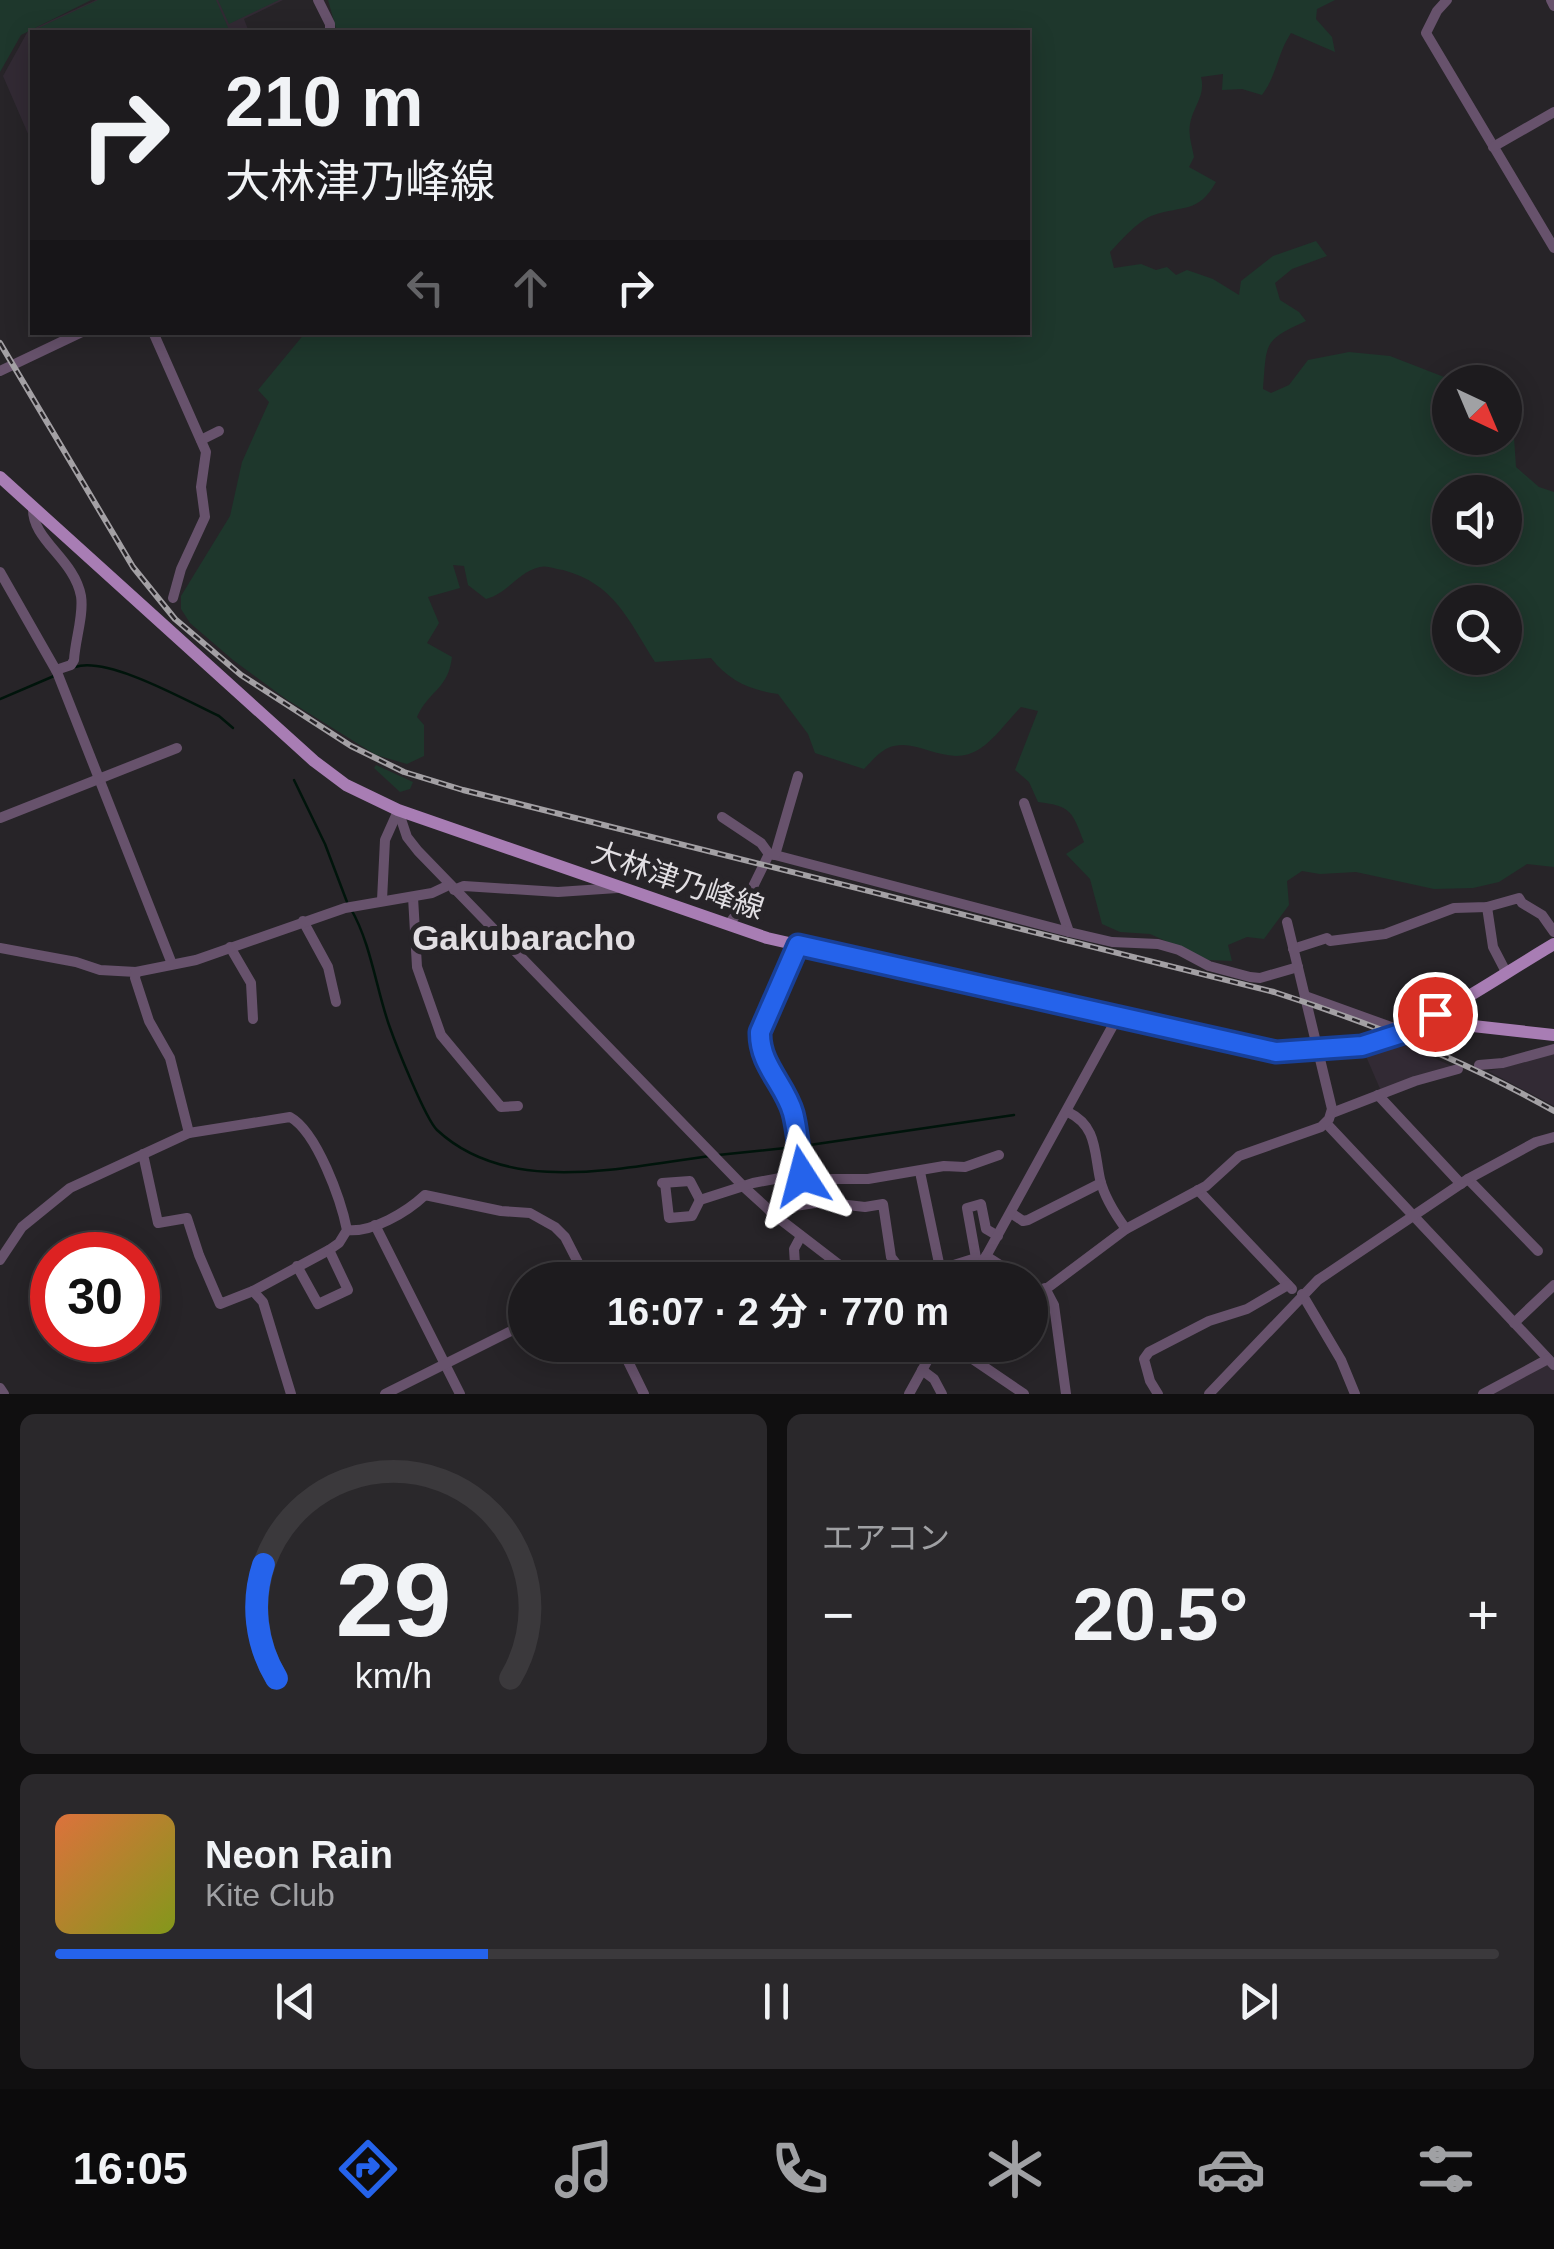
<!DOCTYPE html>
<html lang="ja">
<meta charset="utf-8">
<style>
:root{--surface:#1d1b1e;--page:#2a282b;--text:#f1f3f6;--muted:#a0a1a4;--line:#3b393c;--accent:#2563eb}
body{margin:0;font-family:Helvetica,"Noto Sans JP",sans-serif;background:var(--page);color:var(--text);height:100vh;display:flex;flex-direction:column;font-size:38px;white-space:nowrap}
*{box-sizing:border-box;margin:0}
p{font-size:32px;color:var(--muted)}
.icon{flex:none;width:55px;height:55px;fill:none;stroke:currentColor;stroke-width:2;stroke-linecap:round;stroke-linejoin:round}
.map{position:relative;height:1394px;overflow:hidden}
.details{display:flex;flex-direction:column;gap:20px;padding:20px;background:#100f10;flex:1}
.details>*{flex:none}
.hud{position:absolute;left:30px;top:30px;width:1000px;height:305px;border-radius:0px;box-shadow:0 5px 25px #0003,0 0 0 2px var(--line);background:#1d1b1e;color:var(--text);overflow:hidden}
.needle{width:65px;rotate:136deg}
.tools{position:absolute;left:1432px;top:365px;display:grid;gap:20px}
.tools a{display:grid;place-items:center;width:90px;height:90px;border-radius:50%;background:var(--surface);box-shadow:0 5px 25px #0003,0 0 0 2px var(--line);font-size:50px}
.speed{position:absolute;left:30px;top:1232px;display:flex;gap:20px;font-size:50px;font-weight:700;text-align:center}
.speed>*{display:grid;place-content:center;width:130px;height:130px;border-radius:50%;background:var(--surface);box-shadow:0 5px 25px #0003,0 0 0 2px var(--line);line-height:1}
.speed .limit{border:15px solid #d22;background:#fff;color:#111}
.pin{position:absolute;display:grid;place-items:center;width:85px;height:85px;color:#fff;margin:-42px;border:5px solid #fff;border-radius:50%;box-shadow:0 2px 10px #0007}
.me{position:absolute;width:110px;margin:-55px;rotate:351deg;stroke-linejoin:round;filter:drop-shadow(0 0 8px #0008)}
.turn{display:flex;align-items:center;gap:35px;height:210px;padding:0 30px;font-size:45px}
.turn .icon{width:130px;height:130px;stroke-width:2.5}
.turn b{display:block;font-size:70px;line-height:85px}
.lanes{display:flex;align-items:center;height:95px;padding:0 30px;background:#0003;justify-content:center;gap:50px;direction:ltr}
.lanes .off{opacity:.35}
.big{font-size:75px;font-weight:700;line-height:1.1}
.details .card{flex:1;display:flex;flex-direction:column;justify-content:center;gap:15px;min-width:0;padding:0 35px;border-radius:15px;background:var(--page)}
.details .dial{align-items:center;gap:0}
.dial svg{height:260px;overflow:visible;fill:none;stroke:var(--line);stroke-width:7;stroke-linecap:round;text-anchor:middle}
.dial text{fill:var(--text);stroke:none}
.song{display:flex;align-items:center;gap:30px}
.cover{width:120px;height:120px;border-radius:15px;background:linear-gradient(135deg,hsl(20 70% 55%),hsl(70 70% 35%))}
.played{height:10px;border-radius:5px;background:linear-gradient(90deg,var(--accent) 30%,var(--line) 30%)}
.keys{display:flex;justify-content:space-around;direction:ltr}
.heat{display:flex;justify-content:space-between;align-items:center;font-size:55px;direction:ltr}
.details .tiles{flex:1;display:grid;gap:20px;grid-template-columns:1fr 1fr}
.card:last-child{grid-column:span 2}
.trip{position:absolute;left:508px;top:1262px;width:540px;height:100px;border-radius:50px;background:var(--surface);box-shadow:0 5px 25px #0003,0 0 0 2px var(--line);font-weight:700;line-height:100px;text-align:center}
.tabs{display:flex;height:160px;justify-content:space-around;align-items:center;background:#0c0b0c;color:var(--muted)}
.tabs .icon{width:70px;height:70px}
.tabs .on{color:var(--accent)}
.tabs b{font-size:45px;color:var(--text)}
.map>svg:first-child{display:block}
.built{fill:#322a34}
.green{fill:#1e372c;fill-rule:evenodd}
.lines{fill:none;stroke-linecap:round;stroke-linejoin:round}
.stream{stroke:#00140b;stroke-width:2.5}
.minor{stroke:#67526c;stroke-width:10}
.major{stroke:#a87db4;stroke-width:12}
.rail-casing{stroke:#a3a0a4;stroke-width:6}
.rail{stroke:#272428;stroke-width:2.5;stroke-dasharray:8;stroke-linecap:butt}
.route-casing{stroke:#184099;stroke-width:25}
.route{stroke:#2563eb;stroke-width:18}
.labels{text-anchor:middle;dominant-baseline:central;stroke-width:10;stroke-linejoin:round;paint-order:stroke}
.street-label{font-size:30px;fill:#e1dee2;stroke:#272428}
.quarter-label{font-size:35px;font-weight:bold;fill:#e1dee2;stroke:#272428}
</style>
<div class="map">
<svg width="1554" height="1394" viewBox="0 0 1554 1394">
<rect width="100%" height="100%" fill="#272428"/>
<g class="built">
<polygon points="96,0 283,0 244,19 249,32 32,32 32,143 3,76 28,31"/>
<polygon points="1400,1043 1454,1067 1381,1091 1365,1054"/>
<polygon points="1554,1052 1554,1106 1488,1071 1503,1068"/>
<polygon points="1549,1363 1554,1369 1554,1394 1492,1394"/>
</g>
<g class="green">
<polygon points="0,0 91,0 21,35 0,72"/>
<polygon points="98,0 216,0 230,32 32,32 32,39 30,32"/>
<polygon points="218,0 279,0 229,24"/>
<path d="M 328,0 L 1335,0 L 1317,9 L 1316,19 L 1332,37 L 1335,52 L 1291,33 C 1277,54 1277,75 1262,95 L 1242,89 L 1222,90 L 1223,74 L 1201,77 C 1206,96 1193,106 1190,124 C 1188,135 1192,146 1194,157 L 1189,167 L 1216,182 C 1198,214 1183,205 1154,215 C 1138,220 1122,240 1110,252 L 1114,268 L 1141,264 L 1156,270 L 1167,267 L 1176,275 L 1187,270 L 1213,279 L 1239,295 L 1241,281 L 1273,256 L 1316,241 L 1327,256 L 1292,269 L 1275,283 L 1280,300 L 1299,312 L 1306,321 C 1262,341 1267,343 1263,389 L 1271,393 L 1289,385 L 1308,360 L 1349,352 L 1390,356 L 1457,382 L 1450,382 L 1450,438 L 1505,438 L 1505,426 L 1514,437 L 1516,467 L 1539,487 L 1554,492 L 1554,867 L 1527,864 L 1499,882 L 1473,888 L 1434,889 L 1356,872 L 1320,874 L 1302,871 L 1287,881 L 1289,905 L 1264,939 L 1247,937 L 1228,945 L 1232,961 L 1208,960 L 1150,934 L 1120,932 L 1102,924 L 1090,879 L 1066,854 L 1084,842 C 1072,812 1072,806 1038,802 L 1029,782 L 1015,770 L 1038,711 L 1021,707 C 1008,720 996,738 981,748 C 947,771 918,735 888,748 C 879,752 871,762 864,769 L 815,753 L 808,734 L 778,694 C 750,690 729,681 711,658 L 655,662 C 628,620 615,584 563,570 C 555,569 547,565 540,567 C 516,573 510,592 486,599 L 468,585 L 464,566 L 453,565 L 460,588 L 428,597 L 439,623 L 427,643 L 452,657 C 448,690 429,690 417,717 L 424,725 L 424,756 L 407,764 L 376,755 L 286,699 L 233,660 L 190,623 L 181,609 L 181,596 L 230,516 L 242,462 L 269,402 L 258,390 L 305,333 L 1028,332 L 1028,32 L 337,32 ZM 1450,492 L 1505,492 L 1505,548 L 1450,548 ZM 1450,602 L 1505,602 L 1505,658 L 1450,658 Z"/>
<polygon points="376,765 413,782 410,789 400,792 374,768"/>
</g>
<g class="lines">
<g class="stream">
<path d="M 75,667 C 108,656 187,701 219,716 L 233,728"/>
<polyline points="0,699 54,676"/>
<polyline points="294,780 325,844 347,902"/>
<path d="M 351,909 C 371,944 376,988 389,1025 C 396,1045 425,1118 437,1130 C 509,1197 623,1167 710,1156"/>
<polyline points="803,1146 1014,1115"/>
<polyline points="718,1155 795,1147"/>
</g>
<g class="minor">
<polyline points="318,0 330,24 330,32"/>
<polyline points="1447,0 1437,11 1426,33 1554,248"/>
<polyline points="1551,0 1554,6"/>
<polyline points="1493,147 1554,112"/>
<polyline points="153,332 206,452 201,487 205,517 181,569 173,598"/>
<polyline points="0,371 82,332"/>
<polyline points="201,440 219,431"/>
<path d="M 33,507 C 31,540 74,558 81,596 C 84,615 75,640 74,660 L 71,665 L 56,670"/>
<polyline points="0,572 57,672 172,964"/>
<polyline points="1024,803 1069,932"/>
<polyline points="398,810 407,837 418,851 745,1188 777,1217 859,1280"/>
<polyline points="722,817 761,843 769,854"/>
<polyline points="0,818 177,748"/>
<polyline points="775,855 1069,932 1112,942 1158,944 1179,950 1209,966 1250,977 1260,978 1298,967"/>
<polyline points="454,890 464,886 558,892 617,888"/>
<polyline points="413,897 417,967 441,1035 501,1107 518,1106"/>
<polyline points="382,900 385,840 398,811"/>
<polyline points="1487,907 1493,947 1506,972"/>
<polyline points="303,921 328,967 336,1002"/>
<polyline points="729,924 746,901 769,854 775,855 798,776"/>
<path d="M 798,945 L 760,1033 C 759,1065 785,1084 793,1113 C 798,1132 799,1155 802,1176"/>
<polyline points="230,947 251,983 253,1019"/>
<polyline points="0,948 76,962 100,970 136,972 196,960 345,908 432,893 449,885"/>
<polyline points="1293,949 1327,938 1330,941 1385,934 1454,908 1487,907 1519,898 1522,903 1542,915 1554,932"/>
<polyline points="136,972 135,978 149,1021 170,1058 189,1133"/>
<polyline points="1305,996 1405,1032"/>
<polyline points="1479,1065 1503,1063 1554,1049"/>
<polyline points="1378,1095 1461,1184"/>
<path d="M 1068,1112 C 1097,1126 1094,1151 1100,1179 C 1104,1196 1115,1214 1126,1229"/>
<polyline points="1332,1113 1415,1081 1458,1069"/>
<polyline points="1326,1123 1554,1365"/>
<polyline points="920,1172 940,1268"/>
<polyline points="1468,1179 1538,1251"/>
<polyline points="662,1183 690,1181 700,1200"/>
<polyline points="665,1183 669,1218 692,1216 700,1200 753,1183 796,1175 820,1179 868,1179 944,1166 965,1167 999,1155"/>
<polyline points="1198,1190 1292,1289"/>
<polyline points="769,1210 821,1202 865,1207 883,1204 891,1257 908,1279"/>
<polyline points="1011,1213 1023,1221 1028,1220 1101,1183"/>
<polyline points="375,1225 460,1394"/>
<path d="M 347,1230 C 372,1233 407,1212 425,1195 L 501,1211 L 530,1213 L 555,1227 L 565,1237 L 587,1280"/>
<polyline points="986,1256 1000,1265 1007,1280"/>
<path d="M 0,1260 L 22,1227 L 70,1188 L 189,1133 L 290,1117 C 317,1132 341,1200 347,1230 L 339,1243 L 329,1250 L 253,1291 L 220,1304 L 199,1255 L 187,1218 L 158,1223 L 143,1154"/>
<polyline points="983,1262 976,1258 967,1208 981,1204 986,1229 998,1236"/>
<polyline points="297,1266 318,1304 348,1290 329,1250"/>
<polyline points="796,1280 794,1249 801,1236"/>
<polyline points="906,1280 976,1258"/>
<polyline points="973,1280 1117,1018"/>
<polyline points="1045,1288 1054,1305 1066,1394"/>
<polyline points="253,1291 263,1302 291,1394"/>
<polyline points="1302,1294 1341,1360 1355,1394"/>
<polyline points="1030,1301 1126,1229 1206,1186 1239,1156 1321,1127 1329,1119 1332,1109 1287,922"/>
<polyline points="1514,1323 1554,1285"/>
<polyline points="620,1345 644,1394"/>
<polyline points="952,1345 1024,1394"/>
<polyline points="968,1356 982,1345"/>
<polyline points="922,1370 934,1379 942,1394"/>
<polyline points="0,1388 4,1394"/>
<polyline points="385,1394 525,1324"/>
<polyline points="909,1394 936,1345"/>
<polyline points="1158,1394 1150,1381 1144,1359 1149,1352 1209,1321 1247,1309 1288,1285"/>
<polyline points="1209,1394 1318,1280 1468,1179 1536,1142 1554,1137"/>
<polyline points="1483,1394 1548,1359"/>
</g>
<g class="major">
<path d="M 0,477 L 314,761 L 346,785 L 398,810 L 767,938 L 1255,1049 C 1303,1056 1363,1053 1407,1031 C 1457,1006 1505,973 1554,944"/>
<polyline points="1413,1031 1455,1024 1554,1035"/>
</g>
<g class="rail-casing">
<path id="rail" d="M 0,343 L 133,567 L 175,619 L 241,675 L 351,746 L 404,772 L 463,790 L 1274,992 C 1371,1023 1466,1061 1554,1111"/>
</g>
<use href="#rail" class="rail"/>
</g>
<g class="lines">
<g class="route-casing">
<path id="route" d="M 802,1176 C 799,1155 798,1132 793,1113 C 785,1084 759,1065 760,1032 L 798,945 L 1276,1052 L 1362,1046 L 1406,1032 L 1435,1014"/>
</g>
<use href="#route" class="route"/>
</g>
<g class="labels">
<g class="street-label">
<text transform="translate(678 880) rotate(19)">大林津乃峰線</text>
</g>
<g class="quarter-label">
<text x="524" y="937">Gakubaracho</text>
</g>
</g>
</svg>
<div class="tools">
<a><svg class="needle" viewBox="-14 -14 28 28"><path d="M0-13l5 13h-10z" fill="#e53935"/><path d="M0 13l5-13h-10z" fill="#a0a1a4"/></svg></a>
<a><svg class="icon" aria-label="sound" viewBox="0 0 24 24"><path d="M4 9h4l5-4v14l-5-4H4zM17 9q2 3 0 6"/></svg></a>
<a><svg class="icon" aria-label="search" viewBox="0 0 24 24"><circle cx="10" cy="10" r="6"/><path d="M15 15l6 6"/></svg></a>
</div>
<div class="speed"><div class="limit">30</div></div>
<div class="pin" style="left:1435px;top:1014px;background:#d93025"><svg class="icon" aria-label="arrive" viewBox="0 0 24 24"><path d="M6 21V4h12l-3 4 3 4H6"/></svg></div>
<svg class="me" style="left:802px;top:1176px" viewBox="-20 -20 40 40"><path d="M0-17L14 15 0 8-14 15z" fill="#2563eb" stroke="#fff" stroke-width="4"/></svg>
<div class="trip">16:07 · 2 分 · 770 m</div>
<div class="hud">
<div class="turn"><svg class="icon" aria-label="right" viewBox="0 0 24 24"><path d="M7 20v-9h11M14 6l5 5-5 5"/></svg><div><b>210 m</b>大林津乃峰線</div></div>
<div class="lanes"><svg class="icon off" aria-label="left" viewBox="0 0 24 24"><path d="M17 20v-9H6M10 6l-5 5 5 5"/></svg><svg class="icon off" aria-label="ahead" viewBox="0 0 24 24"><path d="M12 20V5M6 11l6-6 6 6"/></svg><svg class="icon" aria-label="right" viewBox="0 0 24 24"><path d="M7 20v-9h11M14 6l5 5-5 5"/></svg></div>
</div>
</div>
<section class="details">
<div class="tiles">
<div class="card dial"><svg viewBox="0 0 100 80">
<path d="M14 69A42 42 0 1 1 86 69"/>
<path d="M14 69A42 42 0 0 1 10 34" stroke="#2563eb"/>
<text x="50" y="56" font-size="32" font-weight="700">29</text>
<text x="50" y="72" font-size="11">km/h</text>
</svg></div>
<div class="card"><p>エアコン</p>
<div class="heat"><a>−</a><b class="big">20.5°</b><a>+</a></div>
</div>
<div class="card">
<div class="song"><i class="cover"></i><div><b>Neon Rain</b><p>Kite Club</p></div></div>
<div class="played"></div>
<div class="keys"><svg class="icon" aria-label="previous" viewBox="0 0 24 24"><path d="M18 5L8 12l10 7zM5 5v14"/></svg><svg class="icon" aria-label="pause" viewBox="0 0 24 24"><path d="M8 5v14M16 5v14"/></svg><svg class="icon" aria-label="next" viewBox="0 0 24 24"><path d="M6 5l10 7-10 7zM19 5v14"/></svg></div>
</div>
</div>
</section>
<nav class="tabs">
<b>16:05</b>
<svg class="icon on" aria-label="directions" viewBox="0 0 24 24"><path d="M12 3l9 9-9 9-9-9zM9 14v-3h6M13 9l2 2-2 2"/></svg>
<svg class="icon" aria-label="music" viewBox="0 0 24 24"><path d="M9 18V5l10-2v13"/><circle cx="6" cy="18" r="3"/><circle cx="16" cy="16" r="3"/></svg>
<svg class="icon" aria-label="phone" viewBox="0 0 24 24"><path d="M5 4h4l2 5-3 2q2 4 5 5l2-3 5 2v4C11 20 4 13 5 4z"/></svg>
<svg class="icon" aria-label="climate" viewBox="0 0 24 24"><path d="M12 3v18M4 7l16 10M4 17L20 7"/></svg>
<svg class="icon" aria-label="car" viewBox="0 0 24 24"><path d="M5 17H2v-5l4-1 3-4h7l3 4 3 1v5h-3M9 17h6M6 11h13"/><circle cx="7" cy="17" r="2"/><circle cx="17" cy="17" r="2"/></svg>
<svg class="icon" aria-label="filters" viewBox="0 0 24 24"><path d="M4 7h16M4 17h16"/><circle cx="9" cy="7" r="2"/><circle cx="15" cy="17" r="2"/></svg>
</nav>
